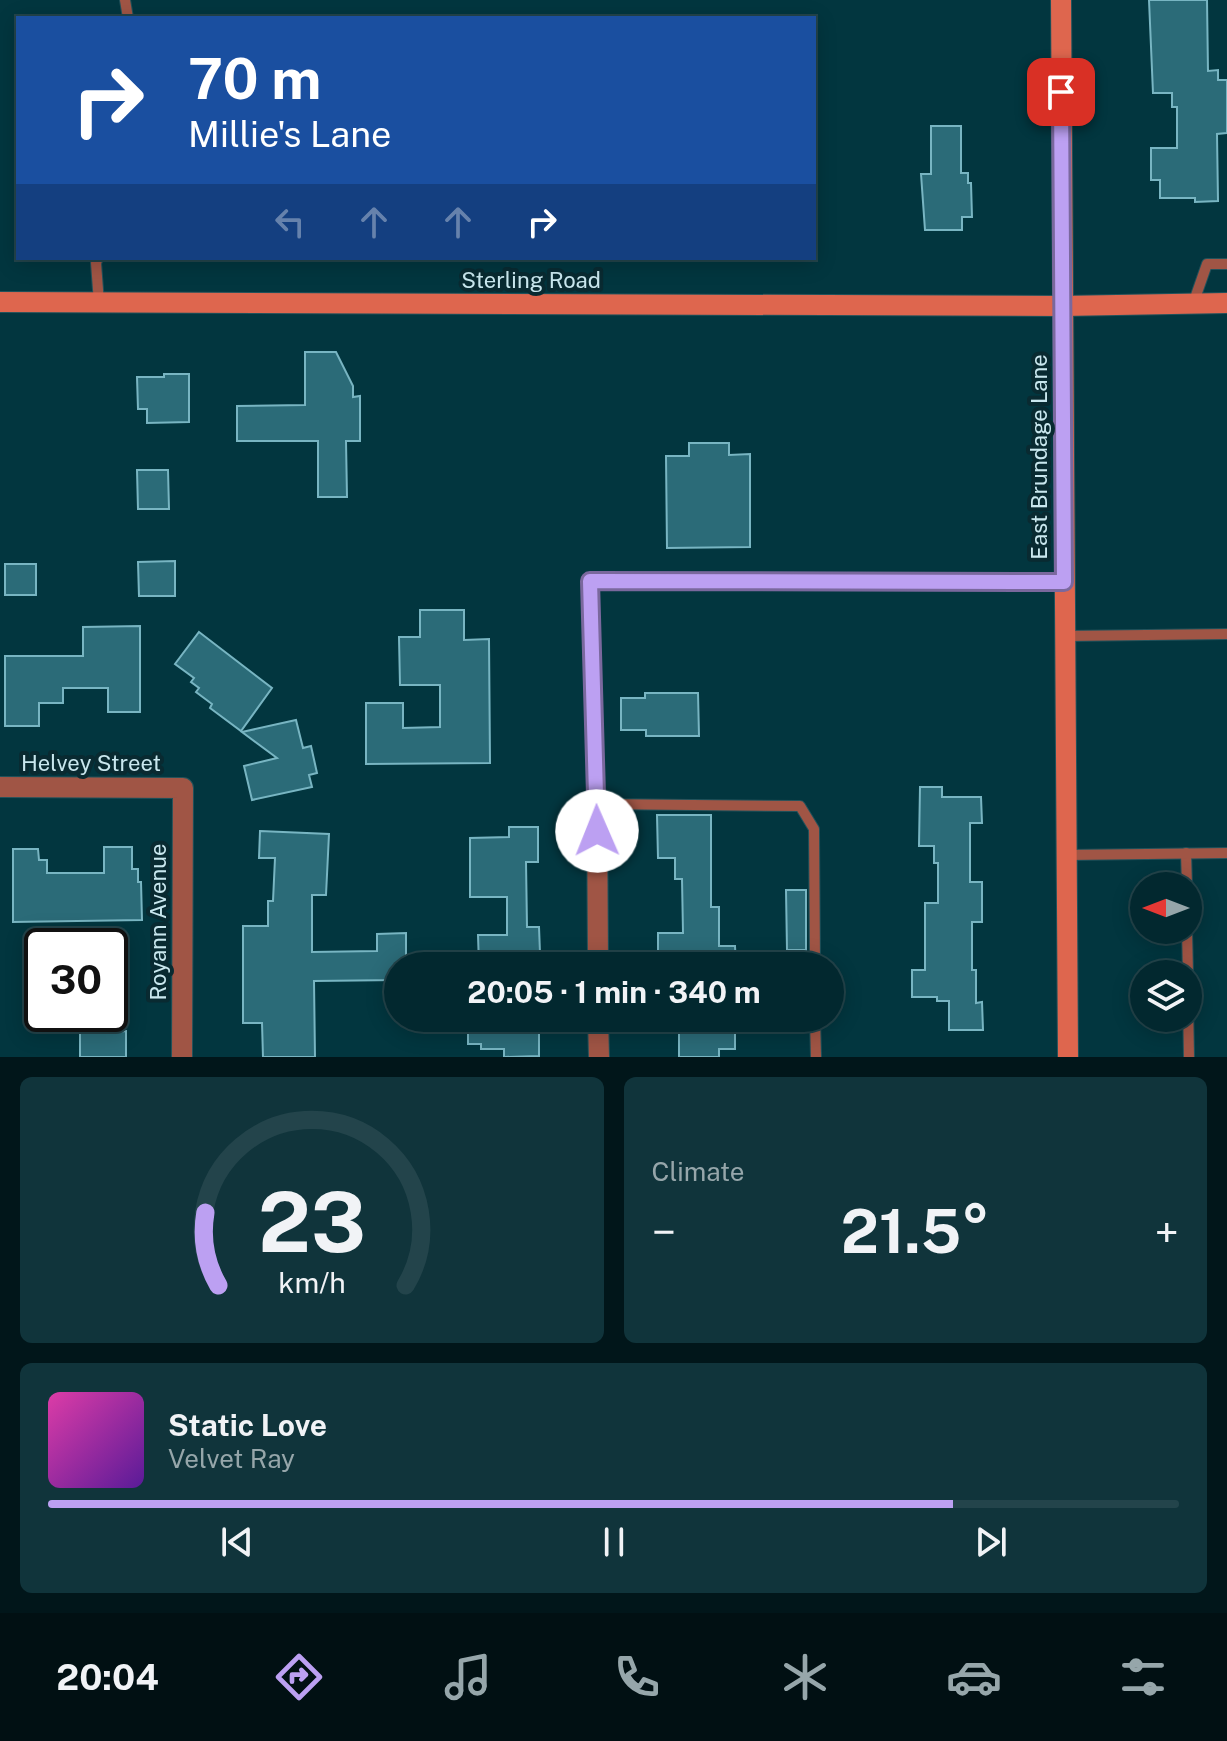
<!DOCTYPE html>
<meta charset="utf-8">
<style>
:root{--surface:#02282f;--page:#10343b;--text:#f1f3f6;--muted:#96a6aa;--line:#23444b;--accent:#bca0f2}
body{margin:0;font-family:"Public Sans",sans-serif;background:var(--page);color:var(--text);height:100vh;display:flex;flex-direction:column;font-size:30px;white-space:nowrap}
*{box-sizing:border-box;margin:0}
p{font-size:26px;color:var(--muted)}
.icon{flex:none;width:44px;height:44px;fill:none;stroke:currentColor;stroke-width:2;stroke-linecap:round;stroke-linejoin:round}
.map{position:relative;height:1057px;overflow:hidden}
.panel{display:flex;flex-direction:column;gap:20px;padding:20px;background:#01161a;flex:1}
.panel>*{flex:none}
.top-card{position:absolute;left:16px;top:16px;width:800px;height:244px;border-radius:0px;box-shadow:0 4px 20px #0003,0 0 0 2px var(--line);background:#1a4fa0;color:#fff;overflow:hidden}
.needle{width:52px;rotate:270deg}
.buttons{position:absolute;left:1130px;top:872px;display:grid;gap:16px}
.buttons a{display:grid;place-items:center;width:72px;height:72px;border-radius:50%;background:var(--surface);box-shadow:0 4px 20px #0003,0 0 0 2px var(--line);font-size:40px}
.speed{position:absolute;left:24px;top:928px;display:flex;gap:16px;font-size:40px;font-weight:700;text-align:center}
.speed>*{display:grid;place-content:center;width:104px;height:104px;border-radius:50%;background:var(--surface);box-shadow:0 4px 20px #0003,0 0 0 2px var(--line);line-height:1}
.speed .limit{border:4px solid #111;border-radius:12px;background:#fff;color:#111}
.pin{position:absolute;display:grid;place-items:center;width:68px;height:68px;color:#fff;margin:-34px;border-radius:16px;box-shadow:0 4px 12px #0006}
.me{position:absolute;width:88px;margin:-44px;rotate:359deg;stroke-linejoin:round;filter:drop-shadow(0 0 6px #0008)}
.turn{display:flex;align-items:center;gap:28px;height:168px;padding:0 40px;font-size:36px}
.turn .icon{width:104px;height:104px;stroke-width:2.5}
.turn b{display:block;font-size:56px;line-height:68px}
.lanes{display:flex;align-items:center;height:76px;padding:0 40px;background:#0003;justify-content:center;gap:40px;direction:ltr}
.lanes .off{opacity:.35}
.big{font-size:60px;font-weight:700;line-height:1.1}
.panel .card{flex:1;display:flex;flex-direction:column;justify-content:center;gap:12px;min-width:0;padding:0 28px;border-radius:12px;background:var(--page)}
.panel .dial{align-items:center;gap:0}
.dial svg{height:208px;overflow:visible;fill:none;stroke:var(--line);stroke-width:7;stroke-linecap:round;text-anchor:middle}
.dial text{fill:var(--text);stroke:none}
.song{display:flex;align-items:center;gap:24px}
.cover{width:96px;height:96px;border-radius:12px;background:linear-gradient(135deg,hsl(320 70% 55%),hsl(270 70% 35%))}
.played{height:8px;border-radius:4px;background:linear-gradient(90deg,var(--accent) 80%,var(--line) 80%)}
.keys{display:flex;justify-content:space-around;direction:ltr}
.heat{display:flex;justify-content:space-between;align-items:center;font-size:44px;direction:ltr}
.panel .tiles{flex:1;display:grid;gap:20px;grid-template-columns:1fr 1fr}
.card:last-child{grid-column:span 2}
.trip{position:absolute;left:384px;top:952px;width:460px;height:80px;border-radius:40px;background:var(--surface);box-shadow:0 4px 20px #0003,0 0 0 2px var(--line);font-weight:700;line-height:80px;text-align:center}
.menu{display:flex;height:128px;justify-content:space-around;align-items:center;background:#011013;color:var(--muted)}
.menu .icon{width:56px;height:56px}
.menu .active{color:var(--accent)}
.menu b{font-size:36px;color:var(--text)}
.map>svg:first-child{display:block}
.building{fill:#2b6b78;stroke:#78b5c2;stroke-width:2}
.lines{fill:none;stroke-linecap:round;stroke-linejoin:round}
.lane-casing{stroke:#22525b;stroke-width:12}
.street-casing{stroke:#22525b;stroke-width:22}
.secondary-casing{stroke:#22525b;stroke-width:22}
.lane{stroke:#a05545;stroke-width:10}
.street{stroke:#a05545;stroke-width:20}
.secondary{stroke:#de664e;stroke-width:20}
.route-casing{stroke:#7a689d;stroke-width:20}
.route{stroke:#bca0f2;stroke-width:14}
.labels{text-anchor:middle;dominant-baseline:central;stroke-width:8;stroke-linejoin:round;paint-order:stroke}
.street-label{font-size:22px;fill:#c9e7ee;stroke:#092a31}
</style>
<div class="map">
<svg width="1227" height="1057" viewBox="0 0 1227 1057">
<rect width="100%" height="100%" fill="#02363f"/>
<g class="building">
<polygon points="1149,0 1207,0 1208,71 1218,70 1218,80 1227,80 1227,133 1217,134 1218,201 1195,202 1195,198 1160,198 1160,180 1151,180 1151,148 1177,148 1177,107 1172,107 1172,93 1153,93"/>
<polygon points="931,126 961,126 961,173 968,173 968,183 971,183 972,217 962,217 962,230 925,230 921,174 931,174"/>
<polygon points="305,352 336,352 353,386 353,397 360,396 360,441 346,441 347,497 318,497 318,441 237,441 237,406 305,405"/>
<polygon points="164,374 189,374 189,422 147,423 147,409 138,409 137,377 164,377"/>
<polygon points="689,443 729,443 729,455 750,454 750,547 667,548 666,456 689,456"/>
<polygon points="137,470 168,470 169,509 138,509"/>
<polygon points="175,561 175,596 139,596 138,562"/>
<rect x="5" y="564" width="31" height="31"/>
<polygon points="420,610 464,610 464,640 489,639 490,763 366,764 366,703 403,703 403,728 440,727 440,685 400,685 399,637 420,637"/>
<polygon points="140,626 140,712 108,712 108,688 63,688 63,703 39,703 39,726 5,726 5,656 83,656 83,627"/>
<polygon points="199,632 272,688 241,731 210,708 212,704 196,692 199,688 191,682 194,678 175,664"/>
<polygon points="645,693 698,693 699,736 646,736 646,730 621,730 621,698 645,698"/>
<polygon points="296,720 303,748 311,746 317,773 309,775 312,787 252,800 244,766 277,758 242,732"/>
<polygon points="920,787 942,787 942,797 981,797 982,823 970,823 970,882 982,882 982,922 972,922 972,970 976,970 976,1003 982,1002 983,1030 949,1030 949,1001 937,1001 937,997 912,997 912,970 925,970 925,903 938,903 938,863 934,863 934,846 919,846"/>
<polygon points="657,815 711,815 711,907 719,907 719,946 735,946 736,966 658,966 658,933 683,933 682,879 675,879 675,858 658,858"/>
<polygon points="509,827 538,827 538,862 526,862 527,927 539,927 540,953 516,953 516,966 479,966 478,935 507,935 507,897 470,897 470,838 509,837"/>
<polygon points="260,831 329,834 326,895 312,895 312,952 377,951 377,934 406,933 406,966 398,966 398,980 314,981 315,1057 263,1057 262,1023 243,1023 243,926 268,926 268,901 273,901 275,858 259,858"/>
<polygon points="104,847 132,847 132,869 138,869 138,882 141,882 142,920 13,922 13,849 38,849 39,860 47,860 47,873 104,873"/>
<polygon points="786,890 806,890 806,950 787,950"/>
<polygon points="478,1018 513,1018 513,1028 539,1027 539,1056 504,1057 504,1049 481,1049 481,1044 468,1044 468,1025 478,1025"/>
<polygon points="679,1018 723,1018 723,1025 735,1025 735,1049 719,1049 719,1057 679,1057"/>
<polygon points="126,1031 126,1057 80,1057 80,1032"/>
</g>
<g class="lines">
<g class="lane-casing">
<g id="lane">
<polyline points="125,0 128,18"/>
<polyline points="98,258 96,263 99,303"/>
<polyline points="1193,304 1207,264 1227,264"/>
<polyline points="1065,636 1227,634"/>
<polyline points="1186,853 1187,886"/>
<polyline points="1066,855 1227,853"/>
<polyline points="1187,930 1188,974"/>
<polyline points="815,966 814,829 800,806 597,804 590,581 1064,582"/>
<polyline points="1188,1003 1189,1057"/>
<polyline points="815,1018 816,1057"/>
</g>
</g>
<g class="street-casing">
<g id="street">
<polyline points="0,787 183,788 182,1057"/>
<polyline points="597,804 598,966"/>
<polyline points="598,1018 599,1057"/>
</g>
</g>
<g class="secondary-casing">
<g id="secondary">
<polyline points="1061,0 1068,1057"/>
<polyline points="0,302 1062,306 1227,303"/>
</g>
</g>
<use href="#lane" class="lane"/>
<use href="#street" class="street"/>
<use href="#secondary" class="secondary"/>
</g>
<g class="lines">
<g class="route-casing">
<polyline id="route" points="597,831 590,581 1064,582 1061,92"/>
</g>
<use href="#route" class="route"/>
</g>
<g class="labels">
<g class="street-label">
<text x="531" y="280">Sterling Road</text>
<text transform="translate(1039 457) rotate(-90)">East Brundage Lane</text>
<text x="91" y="763">Helvey Street</text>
<text transform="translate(158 922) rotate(-90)">Royann Avenue</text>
</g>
</g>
</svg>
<div class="buttons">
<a><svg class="needle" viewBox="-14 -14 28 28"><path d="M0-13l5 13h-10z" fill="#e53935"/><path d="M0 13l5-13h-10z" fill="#96a6aa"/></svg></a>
<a><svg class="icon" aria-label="layers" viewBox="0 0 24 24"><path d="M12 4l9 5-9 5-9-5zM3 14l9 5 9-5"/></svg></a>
</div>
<div class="speed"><div class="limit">30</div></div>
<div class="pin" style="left:1061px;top:92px;background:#d93025"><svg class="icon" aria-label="arrive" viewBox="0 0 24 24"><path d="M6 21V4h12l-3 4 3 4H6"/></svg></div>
<svg class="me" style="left:597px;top:831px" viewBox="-20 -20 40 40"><circle r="19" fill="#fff"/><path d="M0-13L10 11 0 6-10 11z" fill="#bca0f2"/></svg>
<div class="trip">20:05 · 1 min · 340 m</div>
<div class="top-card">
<div class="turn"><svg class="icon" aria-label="right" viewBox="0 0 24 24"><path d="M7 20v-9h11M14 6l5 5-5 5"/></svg><div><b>70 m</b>Millie's Lane</div></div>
<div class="lanes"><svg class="icon off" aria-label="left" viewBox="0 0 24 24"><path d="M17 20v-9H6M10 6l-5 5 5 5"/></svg><svg class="icon off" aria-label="ahead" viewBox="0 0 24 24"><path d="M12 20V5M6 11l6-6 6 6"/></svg><svg class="icon off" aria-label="ahead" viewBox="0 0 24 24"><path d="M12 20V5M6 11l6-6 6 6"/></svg><svg class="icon" aria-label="right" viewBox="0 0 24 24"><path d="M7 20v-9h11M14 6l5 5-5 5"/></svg></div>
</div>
</div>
<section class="panel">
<div class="tiles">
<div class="card dial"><svg viewBox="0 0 100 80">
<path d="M14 69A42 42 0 1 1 86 69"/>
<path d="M14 69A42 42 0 0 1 9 41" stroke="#bca0f2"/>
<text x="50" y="56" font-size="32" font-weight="700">23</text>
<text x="50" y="72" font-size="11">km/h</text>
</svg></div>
<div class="card"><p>Climate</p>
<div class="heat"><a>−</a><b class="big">21.5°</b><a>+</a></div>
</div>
<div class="card">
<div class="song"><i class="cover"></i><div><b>Static Love</b><p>Velvet Ray</p></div></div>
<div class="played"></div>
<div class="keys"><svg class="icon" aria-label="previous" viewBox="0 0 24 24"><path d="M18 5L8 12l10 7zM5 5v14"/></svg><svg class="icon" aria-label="pause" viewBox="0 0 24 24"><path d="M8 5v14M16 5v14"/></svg><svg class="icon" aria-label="next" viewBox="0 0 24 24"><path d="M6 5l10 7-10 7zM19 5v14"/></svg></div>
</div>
</div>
</section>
<nav class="menu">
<b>20:04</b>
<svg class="icon active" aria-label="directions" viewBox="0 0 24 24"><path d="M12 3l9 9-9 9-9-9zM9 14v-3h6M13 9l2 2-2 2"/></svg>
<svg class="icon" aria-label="music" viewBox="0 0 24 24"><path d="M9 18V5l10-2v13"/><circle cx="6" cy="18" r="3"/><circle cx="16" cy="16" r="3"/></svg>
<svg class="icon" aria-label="phone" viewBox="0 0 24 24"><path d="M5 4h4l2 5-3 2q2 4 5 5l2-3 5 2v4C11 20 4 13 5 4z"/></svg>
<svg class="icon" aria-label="climate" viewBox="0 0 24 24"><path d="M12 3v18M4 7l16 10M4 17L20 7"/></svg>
<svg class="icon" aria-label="car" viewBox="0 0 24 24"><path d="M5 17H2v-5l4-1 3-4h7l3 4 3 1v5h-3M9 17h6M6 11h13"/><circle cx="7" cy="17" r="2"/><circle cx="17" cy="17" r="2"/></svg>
<svg class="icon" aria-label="filters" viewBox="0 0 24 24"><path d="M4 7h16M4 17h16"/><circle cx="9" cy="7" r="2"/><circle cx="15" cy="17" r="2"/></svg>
</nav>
